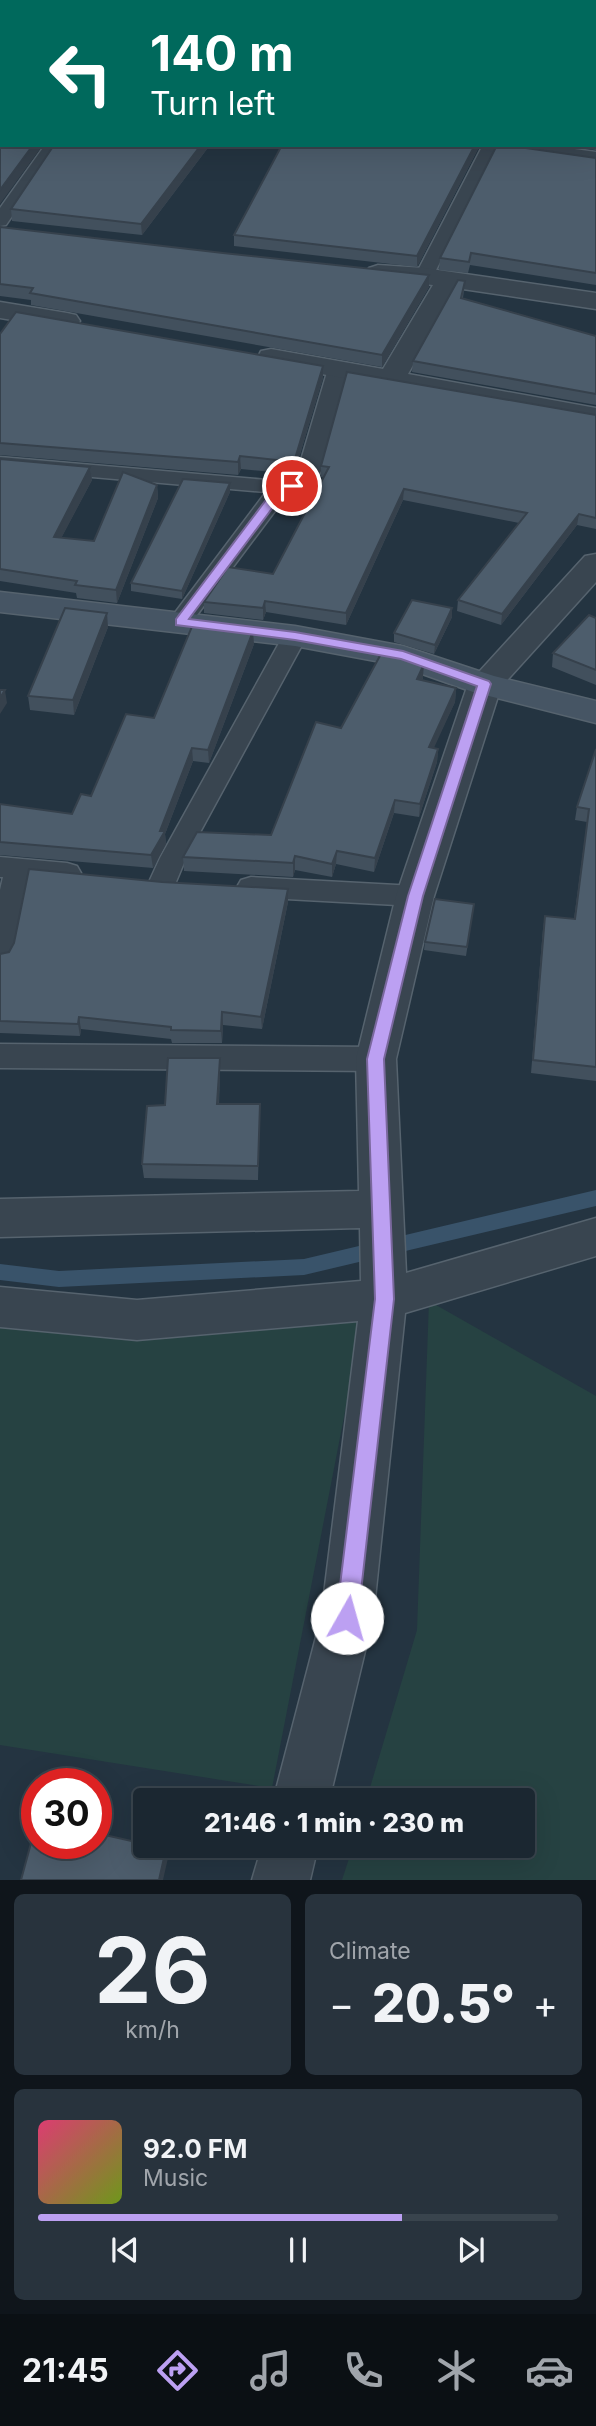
<!DOCTYPE html>
<meta charset="utf-8">
<style>
:root{--surface:#1b2731;--page:#28333d;--text:#f1f3f6;--muted:#a0a5ab;--line:#39444d;--accent:#bca0f2}
body{margin:0;font-family:Inter,sans-serif;background:var(--page);color:var(--text);height:100vh;display:flex;flex-direction:column;font-size:26px;white-space:nowrap}
*{box-sizing:border-box;margin:0}
p{font-size:23px;color:var(--muted)}
.icon{flex:none;width:38px;height:38px;fill:none;stroke:currentColor;stroke-width:2;stroke-linecap:round;stroke-linejoin:round}
.map{position:relative;height:1880px;overflow:hidden}
.side{display:flex;flex-direction:column;gap:14px;padding:14px;background:#0f151b;flex:1}
.side>*{flex:none}
.top-card{position:absolute;left:0px;top:0px;width:597px;height:147px;box-shadow:0 7px 28px #0002,0 0 0 2px var(--line);background:#00695c;color:#fff;overflow:hidden}
.speed{position:absolute;left:21px;top:1768px;display:flex;gap:14px;font-size:35px;font-weight:700;text-align:center}
.speed>*{display:grid;place-content:center;width:91px;height:91px;border-radius:50%;background:var(--surface);box-shadow:0 7px 28px #0002,0 0 0 2px var(--line);line-height:1}
.speed .limit{border:10px solid #d22;background:#fff;color:#111}
.pin{position:absolute;display:grid;place-items:center;width:60px;height:60px;color:#fff;margin:-30px;border:4px solid #fff;border-radius:50%;box-shadow:0 2px 7px #0007}
.me{position:absolute;width:77px;margin:-38px;rotate:7deg;stroke-linejoin:round;filter:drop-shadow(0 0 5px #0008)}
.turn{display:flex;align-items:center;gap:24px;height:147px;padding:0 35px;font-size:32px}
.turn .icon{width:91px;height:91px;stroke-width:2.5}
.turn b{display:block;font-size:49px;line-height:60px}
.big{font-size:52px;font-weight:800;line-height:1.1}
.side .tile{flex:1;display:flex;flex-direction:column;justify-content:center;gap:10px;min-width:0;padding:0 24px;border-radius:10px;background:var(--page)}
.side .dial{align-items:center;gap:0}
.dial b{font-size:91px;line-height:1}
.song{display:flex;align-items:center;gap:21px}
.cover{width:84px;height:84px;border-radius:10px;background:linear-gradient(135deg,hsl(340 70% 55%),hsl(80 70% 35%))}
.played{height:7px;border-radius:4px;background:linear-gradient(90deg,var(--accent) 70%,var(--line) 70%)}
.keys{display:flex;justify-content:space-around;direction:ltr}
.heat{display:flex;justify-content:space-between;align-items:center;font-size:38px;direction:ltr}
.side .tiles{flex:1;display:grid;gap:14px;grid-template-columns:1fr 1fr}
.tile:last-child{grid-column:span 2}
.trip{position:absolute;left:133px;top:1788px;width:402px;height:70px;border-radius:7px;background:var(--surface);box-shadow:0 7px 28px #0002,0 0 0 2px var(--line);font-weight:800;line-height:70px;text-align:center}
.tabs{display:flex;height:112px;justify-content:space-around;align-items:center;background:#0b1014;color:var(--muted)}
.tabs .icon{width:49px;height:49px}
.tabs .selected{color:var(--accent)}
.tabs b{font-size:32px;color:var(--text)}
.map>svg:first-child{display:block}
.green{fill:#264242}
.lines{fill:none;stroke-linecap:round;stroke-linejoin:round}
.stream{fill:#39536a;fill-rule:evenodd}
.lane-casing{stroke:#56636e;stroke-width:3}
.street-casing{stroke:#56636e;stroke-width:3}
.secondary-casing{stroke:#56636e;stroke-width:3}
.lane{fill:#394550;fill-rule:evenodd}
.street{fill:#394550;fill-rule:evenodd}
.secondary{fill:#465564;fill-rule:evenodd}
.wall{fill:#42505d}
.shaded-wall{fill:#36414c}
.building{fill:#4d5d6c;stroke:#36414c;stroke-width:2}
.route{fill:#bca0f2;stroke:#7a689d;stroke-width:2}
</style>
<div class="map">
<svg width="596" height="1880" viewBox="0 0 596 1880">
<rect width="100%" height="100%" fill="#243441"/>
<g class="green">
<polygon points="429,1301 596,1396 596,1880 342,1880 353,1846 523,1846 523,1801 366,1801 417,1630"/>
<polygon points="363,1319 272,1788 0,1745 0,1320"/>
</g>
<g class="lines">
<polygon class="stream" points="596,1190 596,1206 304,1275 59,1287 0,1280 0,1264 59,1271 304,1259"/>
<g class="lane-casing">
<g id="lane">
<polygon points="45,145 61,145 6,225 0,226 0,208"/>
<polygon points="483,145 499,145 433,276 431,280 417,280 415,276"/>
<polygon points="338,363 345,365 348,369 321,471 312,488 290,491 188,627 180,629 172,627 168,622 266,492 0,469 0,457 267,480 296,477 328,369 331,365"/>
<polygon points="295,629 303,631 307,636 186,858 173,889 163,892 153,889 149,882 160,858 283,636 287,631"/>
<polygon points="0,857 67,863 77,866 81,873 77,880 67,883 29,879 14,955 10,962 0,966 0,890 3,877 0,877"/>
<polygon points="251,877 415,886 425,889 429,896 425,903 415,906 251,897 241,894 237,887 241,880"/>
<polygon points="0,1044 376,1047 387,1051 391,1059 387,1067 376,1071 0,1068"/>
</g>
</g>
<g class="street-casing">
<g id="street">
<polygon points="483,145 546,145 596,152 596,166 494,152 486,150"/>
<polygon points="378,265 424,268 596,293 596,309 456,288 408,374 596,408 596,424 261,363 258,357 261,351 271,349 383,369 433,285 369,278 365,273 369,268"/>
<polygon points="0,302 67,313 76,315 80,321 76,327 67,329 0,318"/>
<polygon points="596,554 596,582 501,687 434,896 396,1059 406,1273 596,1218 596,1256 405,1313 373,1618 329,1801 273,1801 321,1618 358,1321 137,1340 0,1327 0,1287 137,1300 361,1281 360,1228 0,1237 0,1199 359,1191 356,1059 396,896 468,684 585,556"/>
<polygon points="262,1846 318,1846 310,1880 252,1880"/>
</g>
</g>
<g class="secondary-casing">
<polygon id="secondary" points="0,592 295,626 403,646 494,676 596,701 596,723 473,692 397,665 295,646 0,612"/>
</g>
<use href="#lane" class="lane"/>
<use href="#street" class="street"/>
<use href="#secondary" class="secondary"/>
</g>
<g class="wall">
<polygon points="0,0 320,0 319,2 2,2 2,21 0,20"/>
<polygon points="0,21 2,22 2,78 0,78"/>
<polygon points="595,89 596,89 596,150 565,145 595,145"/>
<polygon points="54,145 210,145 142,235 12,221 11,209"/>
<polygon points="282,145 480,145 417,267 234,246 234,235"/>
<polygon points="596,158 596,285 470,265 468,273 439,270 440,258"/>
<polygon points="0,227 223,253 429,275 429,287 382,367 31,305 31,300 0,296"/>
<polygon points="465,281 463,298 596,336 596,405 412,372 413,361"/>
<polygon points="0,334 323,366 323,378 294,474 241,469 238,475 0,455"/>
<polygon points="596,415 596,529 577,525 501,625 457,611 458,600 519,523 403,500 346,625 266,612 263,620 204,613 204,602 273,574 323,477 321,477 321,466"/>
<polygon points="0,459 90,467 92,480 61,538 94,541 157,485 158,498 117,603 77,598 76,593 0,581"/>
<polygon points="230,483 230,492 182,599 131,591 131,583"/>
<polygon points="452,608 452,617 434,654 394,642 394,633"/>
<polygon points="596,618 596,685 552,667 553,653"/>
<polygon points="108,627 74,715 30,710 28,696"/>
<polygon points="254,644 209,763 193,761 165,834 166,844 153,868 0,855 0,804 72,814 91,796 154,718"/>
<polygon points="423,677 422,681 456,688 455,702 433,748 438,749 437,762 419,817 394,813 374,872 336,864 332,877 295,870 293,877 184,871 183,857 271,835 341,728"/>
<polygon points="596,749 596,1081 531,1073 543,929 545,916 574,919 587,822 575,820 577,807"/>
<polygon points="162,882 288,889 288,902 262,1029 223,1025 222,1043 172,1043 171,1039 81,1029 80,1036 0,1033 0,954 9,952"/>
<polygon points="474,904 466,956 424,950 425,942"/>
<polygon points="220,1072 219,1104 260,1104 258,1180 144,1178 142,1164 165,1105"/>
</g>
<g class="shaded-wall">
<polygon points="33,145 43,145 0,204 0,190"/>
<polygon points="201,145 210,145 142,235 141,224"/>
<polygon points="475,145 480,145 417,267 417,256"/>
<polygon points="429,275 429,287 382,367 382,355"/>
<polygon points="323,366 323,378 294,474 294,462"/>
<polygon points="240,456 241,469 238,475 238,462"/>
<polygon points="90,467 92,480 55,550 54,537"/>
<polygon points="230,483 230,492 182,599 182,591"/>
<polygon points="157,485 158,498 117,603 116,590"/>
<polygon points="404,489 403,500 346,625 346,613"/>
<polygon points="579,514 577,525 501,625 502,614"/>
<polygon points="265,601 266,612 263,620 263,608"/>
<polygon points="452,608 452,617 434,654 435,645"/>
<polygon points="107,613 108,627 74,715 73,700"/>
<polygon points="253,631 254,644 209,763 208,750"/>
<polygon points="424,664 423,677 416,693 417,679"/>
<polygon points="456,688 455,702 428,761 429,747"/>
<polygon points="5,690 7,703 0,714 0,698"/>
<polygon points="192,748 193,761 165,834 166,844 153,868 151,855"/>
<polygon points="438,749 437,762 419,817 420,804"/>
<polygon points="395,800 394,813 374,872 375,858"/>
<polygon points="337,851 336,864 332,877 332,864"/>
<polygon points="295,856 295,870 293,877 293,863"/>
<polygon points="288,889 288,902 262,1029 261,1017"/>
<polygon points="222,1012 223,1025 222,1043 221,1031"/>
<polygon points="79,1017 81,1029 80,1036 78,1024"/>
<polygon points="220,1058 220,1072 218,1118 217,1104"/>
<polygon points="166,1849 168,1858 163,1880 159,1880"/>
</g>
<g class="building">
<polygon points="0,0 312,0 311,2 2,2 2,11 0,10"/>
<polygon points="359,0 596,0 596,77 595,82 595,2 358,2"/>
<polygon points="0,21 2,22 2,68 0,67"/>
<polygon points="2,81 2,145 33,145 0,190 0,82"/>
<rect x="595" y="89" width="1" height="50"/>
<polygon points="54,145 201,145 141,224 11,209"/>
<polygon points="282,145 475,145 417,256 234,235"/>
<polygon points="497,145 505,145 596,158 596,273 471,253 469,262 440,258"/>
<polygon points="0,227 223,253 429,275 382,355 30,293 33,288 0,284"/>
<polygon points="458,280 465,281 461,298 596,336 596,394 413,361"/>
<polygon points="16,312 323,366 294,462 240,456 238,462 0,443 0,334"/>
<polygon points="347,372 596,415 596,518 579,514 502,614 458,600 527,513 404,489 346,613 265,601 263,608 204,602 228,567 273,574 329,467 321,466"/>
<polygon points="0,459 90,467 54,537 94,541 123,472 157,485 116,590 75,585 77,581 0,569"/>
<polygon points="183,479 230,483 182,591 131,583"/>
<polygon points="412,600 452,608 435,645 394,633"/>
<polygon points="65,608 107,613 73,700 28,696"/>
<polygon points="589,615 596,618 596,670 553,653"/>
<polygon points="193,624 253,631 208,750 192,748 160,831 165,831 151,855 0,842 0,804 72,814 81,794 91,796 126,714 154,718"/>
<polygon points="382,652 424,664 417,679 456,688 429,747 438,749 420,804 395,800 375,858 337,851 332,864 295,856 293,863 183,857 197,832 271,835 316,722 341,728"/>
<polygon points="0,690 5,690 0,698"/>
<polygon points="596,749 596,1067 533,1060 545,916 575,919 589,809 577,807"/>
<polygon points="29,869 162,882 288,889 261,1017 222,1012 221,1031 171,1030 171,1027 79,1017 78,1024 0,1021 0,954 9,952 14,943"/>
<polygon points="435,899 474,904 467,947 425,942"/>
<polygon points="168,1058 220,1058 217,1104 260,1104 258,1166 142,1164 147,1106 165,1105"/>
<polygon points="37,1821 37,1843 96,1843 96,1833 145,1844 145,1846 155,1846 166,1849 159,1880 21,1880"/>
</g>
<polygon class="route" points="292,483 298,486 296,489 286,490 189,619 295,632 403,651 489,681 491,684 423,896 384,1059 394,1299 358,1618 355,1626 347,1629 340,1626 336,1618 375,1299 367,1059 408,896 477,686 401,659 295,640 176,625 176,619 278,484"/>
</svg>
<div class="speed"><div class="limit">30</div></div>
<div class="pin" style="left:292px;top:486px;background:#d93025"><svg class="icon" aria-label="arrive" viewBox="0 0 24 24"><path d="M6 21V4h12l-3 4 3 4H6"/></svg></div>
<svg class="me" style="left:347px;top:1618px" viewBox="-20 -20 40 40"><circle r="19" fill="#fff"/><path d="M0-13L10 11 0 6-10 11z" fill="#bca0f2"/></svg>
<div class="trip">21:46 · 1 min · 230 m</div>
<div class="top-card">
<div class="turn"><svg class="icon" aria-label="left" viewBox="0 0 24 24"><path d="M17 20v-9H6M10 6l-5 5 5 5"/></svg><div><b>140 m</b>Turn left</div></div>
</div>
</div>
<section class="side">
<div class="tiles">
<div class="tile dial"><b>26</b><p>km/h</p></div>
<div class="tile"><p>Climate</p>
<div class="heat"><a>−</a><b class="big">20.5°</b><a>+</a></div>
</div>
<div class="tile">
<div class="song"><i class="cover"></i><div><b>92.0 FM</b><p>Music</p></div></div>
<div class="played"></div>
<div class="keys"><svg class="icon" aria-label="previous" viewBox="0 0 24 24"><path d="M18 5L8 12l10 7zM5 5v14"/></svg><svg class="icon" aria-label="pause" viewBox="0 0 24 24"><path d="M8 5v14M16 5v14"/></svg><svg class="icon" aria-label="next" viewBox="0 0 24 24"><path d="M6 5l10 7-10 7zM19 5v14"/></svg></div>
</div>
</div>
</section>
<nav class="tabs">
<b>21:45</b>
<svg class="icon selected" aria-label="directions" viewBox="0 0 24 24"><path d="M12 3l9 9-9 9-9-9zM9 14v-3h6M13 9l2 2-2 2"/></svg>
<svg class="icon" aria-label="music" viewBox="0 0 24 24"><path d="M9 18V5l10-2v13"/><circle cx="6" cy="18" r="3"/><circle cx="16" cy="16" r="3"/></svg>
<svg class="icon" aria-label="phone" viewBox="0 0 24 24"><path d="M5 4h4l2 5-3 2q2 4 5 5l2-3 5 2v4C11 20 4 13 5 4z"/></svg>
<svg class="icon" aria-label="climate" viewBox="0 0 24 24"><path d="M12 3v18M4 7l16 10M4 17L20 7"/></svg>
<svg class="icon" aria-label="car" viewBox="0 0 24 24"><path d="M5 17H2v-5l4-1 3-4h7l3 4 3 1v5h-3M9 17h6M6 11h13"/><circle cx="7" cy="17" r="2"/><circle cx="17" cy="17" r="2"/></svg>
</nav>
